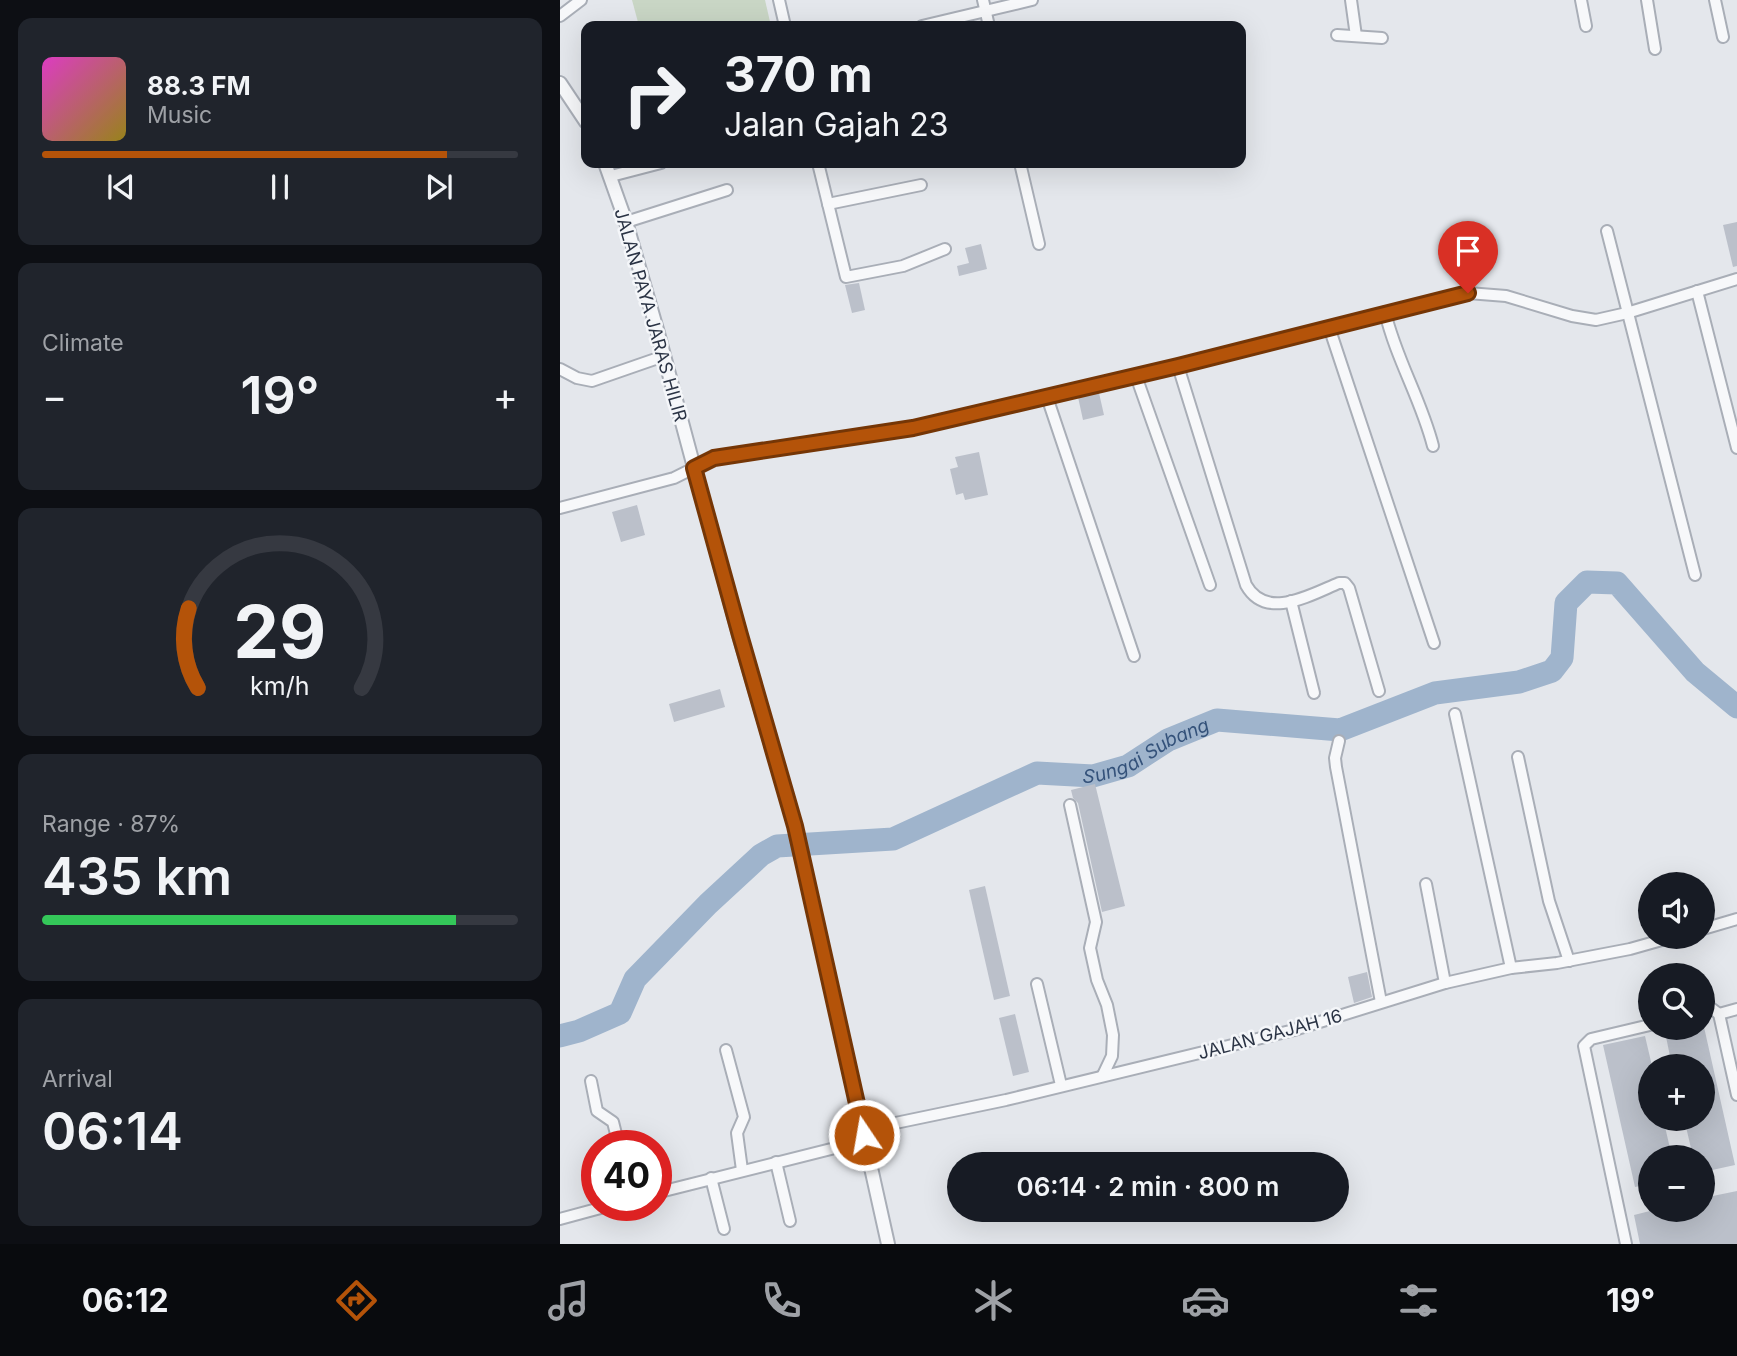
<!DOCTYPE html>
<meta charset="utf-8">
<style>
:root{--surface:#171b24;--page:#20242c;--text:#f1f3f6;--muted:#9ea1a6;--line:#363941;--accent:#b45309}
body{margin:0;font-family:Inter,sans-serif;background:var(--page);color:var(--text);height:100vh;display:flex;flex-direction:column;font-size:26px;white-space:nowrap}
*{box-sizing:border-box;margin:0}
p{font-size:23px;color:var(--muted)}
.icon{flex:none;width:38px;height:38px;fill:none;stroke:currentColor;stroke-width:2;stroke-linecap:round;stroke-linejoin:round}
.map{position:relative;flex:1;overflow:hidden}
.details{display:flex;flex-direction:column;gap:18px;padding:18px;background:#0d0f14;width:560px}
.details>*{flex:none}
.top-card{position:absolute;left:21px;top:21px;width:665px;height:147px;border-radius:14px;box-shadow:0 7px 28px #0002;background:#171b24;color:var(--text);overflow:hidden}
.buttons{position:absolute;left:1078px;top:872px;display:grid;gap:14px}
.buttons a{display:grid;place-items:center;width:77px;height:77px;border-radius:50%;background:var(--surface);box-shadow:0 7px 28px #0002;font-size:35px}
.speed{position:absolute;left:21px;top:1130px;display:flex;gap:14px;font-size:35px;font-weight:700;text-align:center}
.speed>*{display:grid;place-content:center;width:91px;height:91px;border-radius:50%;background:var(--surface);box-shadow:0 7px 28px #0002;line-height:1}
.speed .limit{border:10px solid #d22;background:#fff;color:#111}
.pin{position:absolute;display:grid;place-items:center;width:60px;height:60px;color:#fff;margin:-72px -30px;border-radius:50% 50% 50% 0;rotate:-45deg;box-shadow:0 0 7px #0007}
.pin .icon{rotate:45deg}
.me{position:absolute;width:77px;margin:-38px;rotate:348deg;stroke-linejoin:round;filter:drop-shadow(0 0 5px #0008)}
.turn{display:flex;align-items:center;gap:24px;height:147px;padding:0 28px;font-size:32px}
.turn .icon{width:91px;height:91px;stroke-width:2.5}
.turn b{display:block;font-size:49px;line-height:60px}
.big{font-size:52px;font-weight:600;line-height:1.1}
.details .widget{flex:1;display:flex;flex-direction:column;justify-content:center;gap:10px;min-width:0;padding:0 24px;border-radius:14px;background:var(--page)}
.details .dial{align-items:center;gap:0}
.dial svg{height:182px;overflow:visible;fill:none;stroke:var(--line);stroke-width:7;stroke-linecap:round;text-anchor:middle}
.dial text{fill:var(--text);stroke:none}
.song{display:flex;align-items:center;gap:21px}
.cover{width:84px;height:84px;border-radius:10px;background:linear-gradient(135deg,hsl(310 70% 55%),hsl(50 70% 35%))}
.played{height:7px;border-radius:4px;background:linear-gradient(90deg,var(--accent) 85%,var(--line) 85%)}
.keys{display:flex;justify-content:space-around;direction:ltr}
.heat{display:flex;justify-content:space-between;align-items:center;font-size:38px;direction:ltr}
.charge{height:10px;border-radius:5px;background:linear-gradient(90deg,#34c759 87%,var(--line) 0)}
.trip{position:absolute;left:387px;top:1152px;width:402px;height:70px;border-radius:35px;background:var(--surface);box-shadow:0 7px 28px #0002;font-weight:600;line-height:70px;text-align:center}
.tabs{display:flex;height:112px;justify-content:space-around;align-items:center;background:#090b0e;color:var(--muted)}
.tabs .icon{width:49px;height:49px}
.tabs .selected{color:var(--accent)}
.tabs b{font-size:32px;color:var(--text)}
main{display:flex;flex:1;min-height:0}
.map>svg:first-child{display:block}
.green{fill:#c9d6c5}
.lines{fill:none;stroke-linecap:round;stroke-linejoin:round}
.river{stroke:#9fb4cc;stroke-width:23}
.building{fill:#bbc0ca}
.minor-casing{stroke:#a9aeb7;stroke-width:14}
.tertiary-casing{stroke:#a9aeb7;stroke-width:16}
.minor{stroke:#f7f8fa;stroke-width:10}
.tertiary{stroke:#f7f8fa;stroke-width:12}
.route-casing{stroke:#753606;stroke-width:18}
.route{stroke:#b45309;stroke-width:12}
.labels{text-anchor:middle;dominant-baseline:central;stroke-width:5;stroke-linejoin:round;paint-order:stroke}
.street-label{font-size:18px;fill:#2b3445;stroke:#f4f6f9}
.water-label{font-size:19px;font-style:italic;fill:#34527a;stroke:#f4f6f9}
</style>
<main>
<section class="details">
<div class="widget">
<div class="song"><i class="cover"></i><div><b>88.3 FM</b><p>Music</p></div></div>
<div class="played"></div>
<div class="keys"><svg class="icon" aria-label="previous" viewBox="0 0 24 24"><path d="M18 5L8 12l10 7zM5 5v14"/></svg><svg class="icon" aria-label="pause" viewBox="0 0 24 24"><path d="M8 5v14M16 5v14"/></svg><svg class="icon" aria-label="next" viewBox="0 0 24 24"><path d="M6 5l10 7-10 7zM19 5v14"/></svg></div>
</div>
<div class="widget"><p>Climate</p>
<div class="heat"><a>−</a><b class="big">19°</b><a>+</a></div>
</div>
<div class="widget dial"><svg viewBox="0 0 100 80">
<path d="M14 69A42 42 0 1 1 86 69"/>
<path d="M14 69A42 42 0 0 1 10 34" stroke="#b45309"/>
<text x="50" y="56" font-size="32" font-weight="700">29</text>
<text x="50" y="72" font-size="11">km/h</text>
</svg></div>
<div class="widget"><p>Range · 87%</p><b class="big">435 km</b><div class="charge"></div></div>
<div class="widget"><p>Arrival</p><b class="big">06:14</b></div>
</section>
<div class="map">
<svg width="1177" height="1244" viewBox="0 0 1177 1244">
<rect width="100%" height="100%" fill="#e4e7ec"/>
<polygon class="green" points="72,0 205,0 211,26 79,26"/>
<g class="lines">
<path class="river" id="s1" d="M 0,1036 L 19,1031 L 60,1013 L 75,979 L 148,904 L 201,855 L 217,846 L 333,839 L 477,773 L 533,776 L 568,766 L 608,740 L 657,720 L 780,730 L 875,693 L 959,682 L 992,671 L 1002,658 L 1006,603 L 1027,582 L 1057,583 L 1135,672 L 1177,707"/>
</g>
<g class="building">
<polygon points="1177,222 1177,266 1173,267 1163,225"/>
<polygon points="421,244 427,269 399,276 397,266 409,263 405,248"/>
<polygon points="299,283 305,310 292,313 285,285"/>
<polygon points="539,393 544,415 523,420 518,397"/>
<polygon points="419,452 428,495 405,500 403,493 396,495 390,469 398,467 395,457"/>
<polygon points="77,505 85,535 61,542 52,512"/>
<polygon points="160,689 165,707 114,722 109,704"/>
<polygon points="535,784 565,906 542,912 518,803 513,798 511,790"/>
<polygon points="425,886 450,996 434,1000 409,890"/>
<polygon points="807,972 812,997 794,1003 788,977"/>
<polygon points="455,1014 469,1072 453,1076 439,1018"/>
<polygon points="1104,1027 1144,1027 1175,1165 1143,1172 1143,1157 1133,1157 1124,1118 1143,1118 1143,1066 1112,1066"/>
<polygon points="1085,1036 1092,1066 1090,1118 1103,1118 1112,1157 1090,1157 1090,1184 1075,1187 1043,1045"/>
<polygon points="1177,1191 1177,1244 1080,1244 1074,1215 1098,1209 1143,1209 1143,1198"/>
</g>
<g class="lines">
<g class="minor-casing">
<g id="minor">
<polyline points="219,0 225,26"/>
<polyline points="423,0 429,26"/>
<polyline points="791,0 796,36"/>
<polyline points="1021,0 1026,26"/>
<polyline points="1087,0 1095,49"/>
<polyline points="1155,0 1163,37"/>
<polyline points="0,16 21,0"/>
<polyline points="362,26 472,0"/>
<polyline points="777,35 822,38"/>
<polyline points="258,163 286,277 343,266 385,249"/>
<polyline points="460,163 479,244"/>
<polyline points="51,176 101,163"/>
<polyline points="268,204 361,185"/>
<polyline points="66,222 167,190"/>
<polyline points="1047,231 1135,575"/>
<polyline points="1137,291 1177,448"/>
<path d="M 825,312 C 836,359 861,399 873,446"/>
<polyline points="769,327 874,643"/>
<path d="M 618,366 L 686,585 C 706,621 750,595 779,583 L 785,583 L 789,588 L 819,691"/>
<polyline points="0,369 17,378 32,381 104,356"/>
<polyline points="576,376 650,585"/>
<polyline points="487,397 574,656"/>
<polyline points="0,508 114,478 154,458 353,428 618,366 908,293 946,296 1012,316 1036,320 1067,313 1177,279"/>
<polyline points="731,601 754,693"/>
<polyline points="895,714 951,968"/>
<polyline points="779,741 775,758 776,767 821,1002"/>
<polyline points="958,757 989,901 1009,961"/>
<polyline points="510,805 536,922 530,948 537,980 547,1005 553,1035 552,1056 543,1075"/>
<polyline points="866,884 885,983"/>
<polyline points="1143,929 1177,919"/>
<polyline points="477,984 501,1085"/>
<polyline points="1143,1010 1151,1008 1159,1014"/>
<polyline points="1159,1014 1177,1095"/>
<polyline points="1159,1014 1177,1009"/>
<polyline points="166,1050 184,1117 177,1133 182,1170"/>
<polyline points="31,1081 37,1111 53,1122 59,1146"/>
<polyline points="216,1162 230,1221"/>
<polyline points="151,1178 164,1229"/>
<path d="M 96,1193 L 291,1144 C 302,1141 310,1131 321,1126 L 446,1100 L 734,1030 L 885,983 L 951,968 L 997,963 L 1070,949 L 1116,936"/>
<polyline points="0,1219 48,1206"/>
<polyline points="1066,1244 1024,1046 1031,1039 1090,1025"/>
</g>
</g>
<g class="tertiary-casing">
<g id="tertiary">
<polyline points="0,83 26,122"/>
<polyline points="45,163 66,222 98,333 179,635 235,826 328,1244"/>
</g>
</g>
<use href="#minor" class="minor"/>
<use href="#tertiary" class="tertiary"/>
</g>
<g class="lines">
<g class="route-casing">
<polyline id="route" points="304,1135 235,826 180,635 134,468 154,458 353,428 618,366 908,293"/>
</g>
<use href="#route" class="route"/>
</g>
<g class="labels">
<g class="street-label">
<text transform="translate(91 315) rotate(74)">JALAN PAYA JARAS HILIR</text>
<text transform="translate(710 1034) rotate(-15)">JALAN GAJAH 16</text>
</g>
<g class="water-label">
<text stroke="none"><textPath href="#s1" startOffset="686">Sungai Subang</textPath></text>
</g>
</g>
</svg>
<div class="buttons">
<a><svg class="icon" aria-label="sound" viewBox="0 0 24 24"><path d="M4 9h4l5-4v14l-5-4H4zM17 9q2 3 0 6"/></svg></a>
<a><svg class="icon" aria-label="search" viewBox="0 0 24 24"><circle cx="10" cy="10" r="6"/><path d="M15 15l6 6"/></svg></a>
<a>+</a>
<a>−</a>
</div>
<div class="speed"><div class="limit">40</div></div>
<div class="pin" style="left:908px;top:293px;background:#d93025"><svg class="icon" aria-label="arrive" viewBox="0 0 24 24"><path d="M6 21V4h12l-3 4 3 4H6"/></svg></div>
<svg class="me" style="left:304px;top:1135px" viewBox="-20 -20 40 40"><circle r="17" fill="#b45309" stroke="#fff" stroke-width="3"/><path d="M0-11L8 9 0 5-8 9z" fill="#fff"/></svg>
<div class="trip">06:14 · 2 min · 800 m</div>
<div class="top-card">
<div class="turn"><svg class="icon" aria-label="right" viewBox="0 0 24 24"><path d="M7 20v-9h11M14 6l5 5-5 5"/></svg><div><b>370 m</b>Jalan Gajah 23</div></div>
</div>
</div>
</main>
<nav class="tabs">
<b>06:12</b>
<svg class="icon selected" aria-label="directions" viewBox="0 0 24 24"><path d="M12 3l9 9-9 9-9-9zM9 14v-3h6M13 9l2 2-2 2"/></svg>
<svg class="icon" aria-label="music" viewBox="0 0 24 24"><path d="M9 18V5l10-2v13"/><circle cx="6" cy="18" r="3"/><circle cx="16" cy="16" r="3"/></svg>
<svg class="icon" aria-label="phone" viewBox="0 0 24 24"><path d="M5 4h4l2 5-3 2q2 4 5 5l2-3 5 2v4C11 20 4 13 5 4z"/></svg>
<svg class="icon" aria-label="climate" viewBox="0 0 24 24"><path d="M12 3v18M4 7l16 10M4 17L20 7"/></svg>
<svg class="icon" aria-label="car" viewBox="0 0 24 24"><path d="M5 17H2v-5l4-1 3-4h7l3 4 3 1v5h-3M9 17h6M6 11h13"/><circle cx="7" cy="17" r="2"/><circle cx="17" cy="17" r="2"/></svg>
<svg class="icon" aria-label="filters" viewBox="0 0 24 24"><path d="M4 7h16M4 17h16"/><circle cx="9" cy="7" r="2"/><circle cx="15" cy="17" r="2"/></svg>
<b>19°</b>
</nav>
